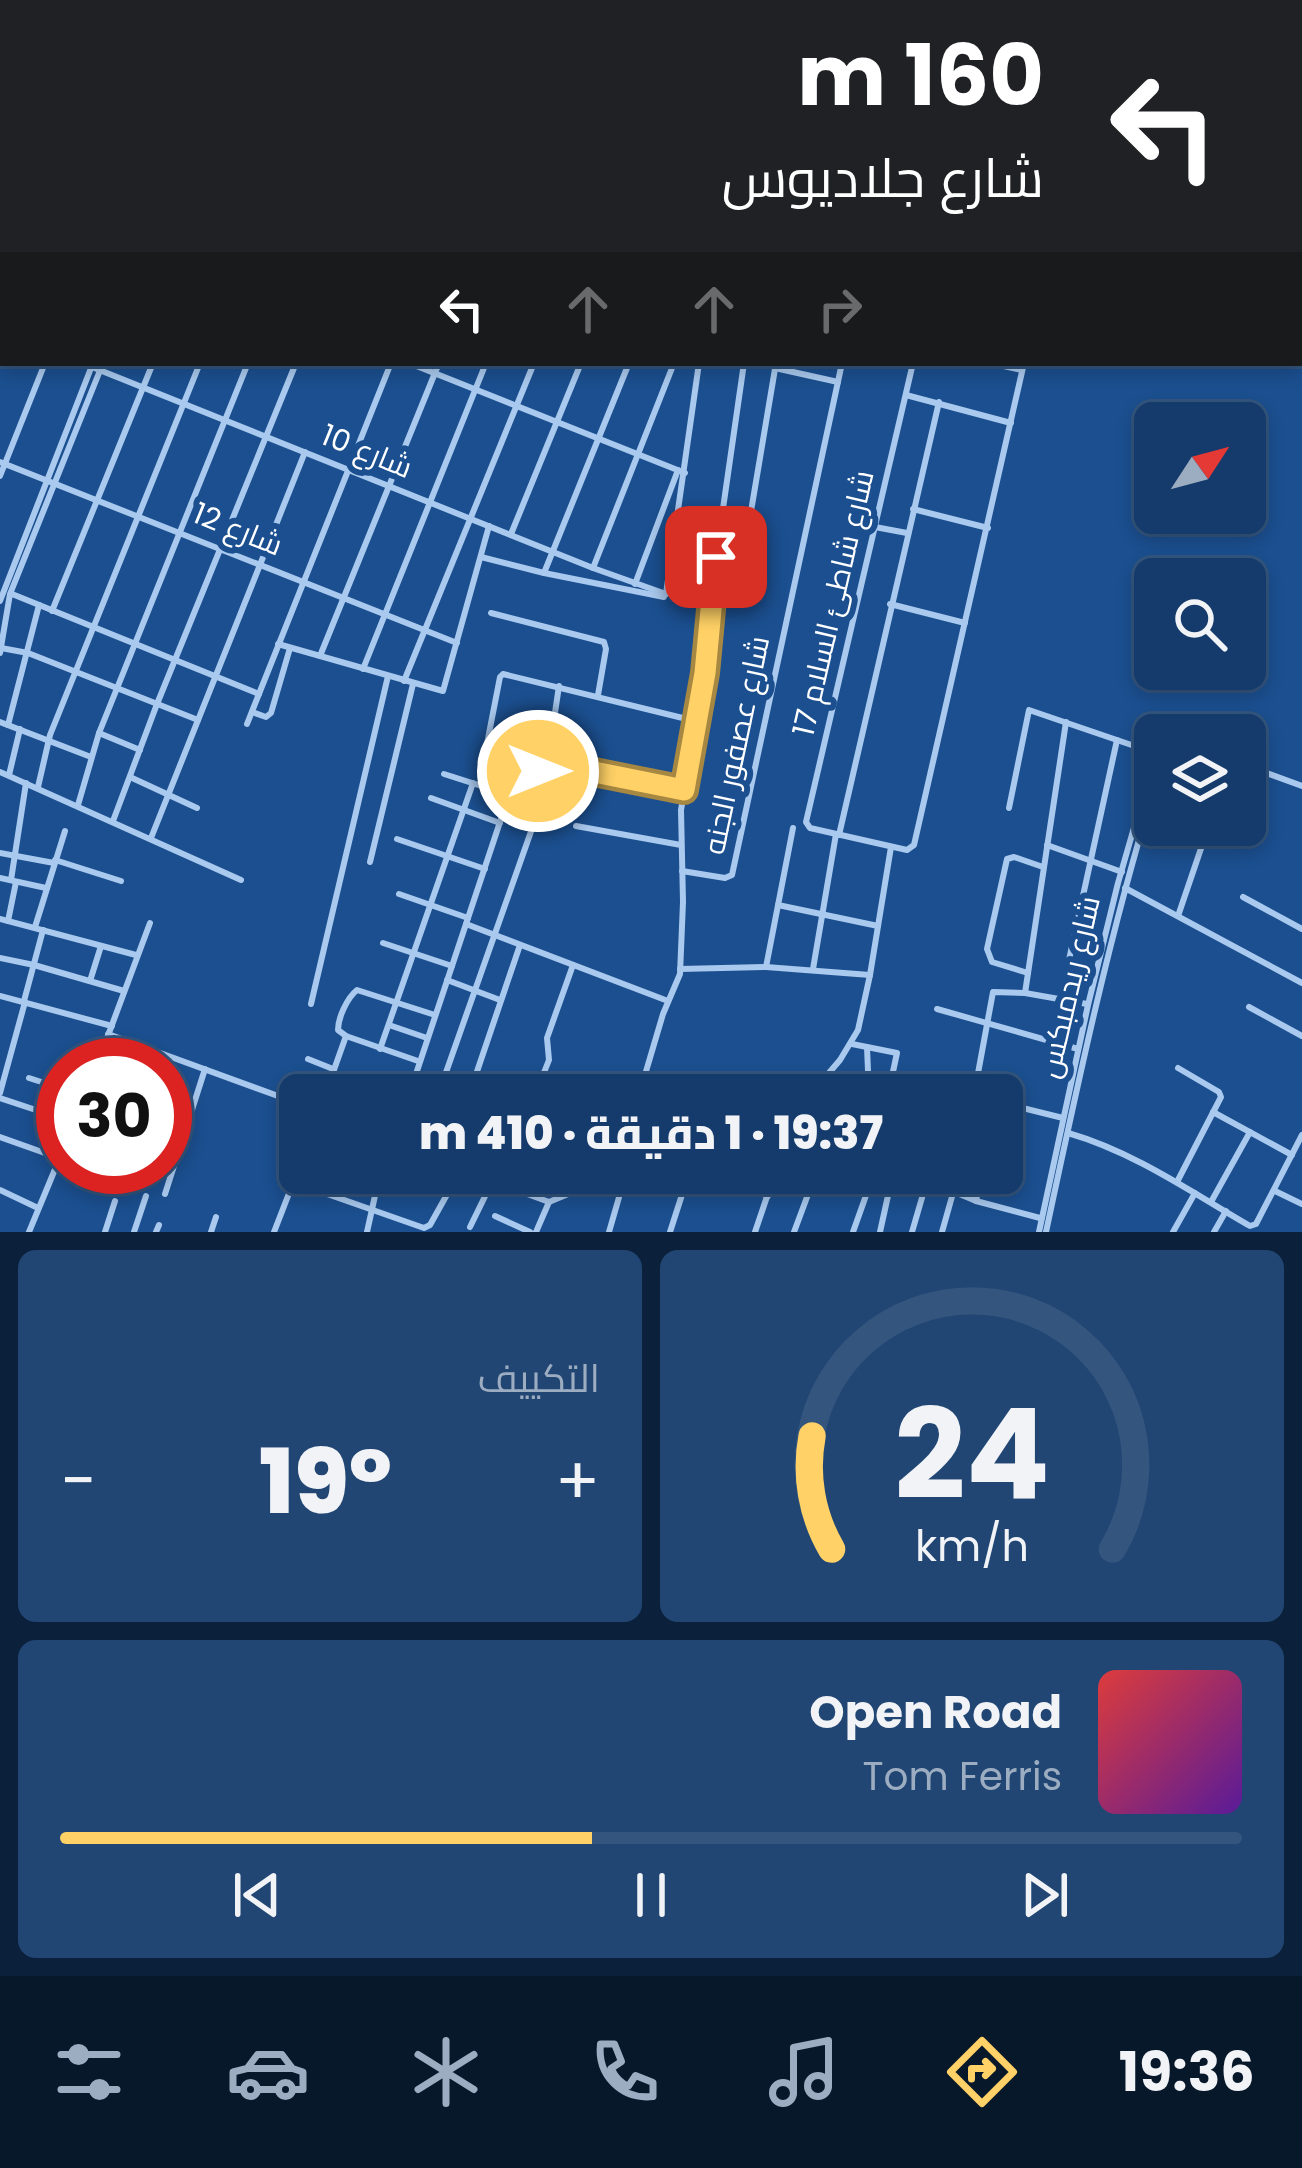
<!DOCTYPE html>
<html lang="ar">
<meta charset="utf-8">
<style>
:root{--surface:#143b6b;--page:#214673;--text:#f1f3f6;--muted:#9dadc1;--line:#33557e;--accent:#ffd166}
body{margin:0;font-family:Poppins,Cairo,sans-serif;background:var(--page);color:var(--text);direction:rtl;height:100vh;display:flex;flex-direction:column;font-size:45px;white-space:nowrap}
*{box-sizing:border-box;margin:0}
p{font-size:39px;color:var(--muted)}
.icon{flex:none;width:66px;height:66px;fill:none;stroke:currentColor;stroke-width:2;stroke-linecap:round;stroke-linejoin:round}
.map{position:relative;height:1232px;overflow:hidden;direction:ltr}
.side{display:flex;flex-direction:column;gap:18px;padding:18px;background:#0b203b;flex:1}
.side>*{flex:none}
.top-card{position:absolute;left:0px;top:0px;width:1302px;height:366px;box-shadow:0 6px 18px #0003,0 0 0 3px var(--line);direction:rtl;background:#202124;color:#fff;overflow:hidden}
.needle{width:78px;rotate:54deg}
.buttons{position:absolute;left:1134px;top:402px;display:grid;gap:24px}
.buttons a{display:grid;place-items:center;width:132px;height:132px;border-radius:18px;background:var(--surface);box-shadow:0 6px 18px #0003,0 0 0 3px var(--line);font-size:60px}
.speed{position:absolute;left:36px;top:1038px;display:flex;gap:24px;font-size:60px;font-weight:700;text-align:center}
.speed>*{display:grid;place-content:center;width:156px;height:156px;border-radius:50%;background:var(--surface);box-shadow:0 6px 18px #0003,0 0 0 3px var(--line);line-height:1}
.speed .limit{border:18px solid #d22;background:#fff;color:#111}
.pin{position:absolute;display:grid;place-items:center;width:102px;height:102px;color:#fff;margin:-51px;border-radius:24px;box-shadow:0 6px 18px #0006}
.me{position:absolute;width:132px;margin:-66px;rotate:90deg;stroke-linejoin:round;filter:drop-shadow(0 0 9px #0008)}
.turn{display:flex;align-items:center;gap:42px;height:252px;padding:0 60px;font-size:54px}
.turn .icon{width:156px;height:156px;stroke-width:2.5}
.turn b{display:block;font-size:84px;line-height:102px}
.lanes{display:flex;align-items:center;height:114px;padding:0 60px;background:#0003;justify-content:center;gap:60px;direction:ltr}
.lanes .off{opacity:.35}
.big{font-size:90px;font-weight:800;line-height:1.1}
.side .card{flex:1;display:flex;flex-direction:column;justify-content:center;gap:18px;min-width:0;padding:0 42px;border-radius:18px;background:var(--page)}
.side .dial{align-items:center;gap:0}
.dial svg{height:312px;overflow:visible;fill:none;stroke:var(--line);stroke-width:7;stroke-linecap:round;text-anchor:middle}
.dial text{fill:var(--text);stroke:none}
.song{display:flex;align-items:center;gap:36px}
.cover{width:144px;height:144px;border-radius:18px;background:linear-gradient(135deg,hsl(0 70% 55%),hsl(270 70% 35%))}
.played{height:12px;border-radius:6px;background:linear-gradient(90deg,var(--accent) 45%,var(--line) 45%)}
.keys{display:flex;justify-content:space-around;direction:ltr}
.heat{display:flex;justify-content:space-between;align-items:center;font-size:66px;direction:ltr}
.side .tiles{flex:1;display:grid;gap:18px;grid-template-columns:1fr 1fr}
.card:last-child{grid-column:span 2}
.trip{position:absolute;left:279px;top:1074px;width:744px;height:120px;border-radius:18px;background:var(--surface);box-shadow:0 6px 18px #0003,0 0 0 3px var(--line);font-weight:800;line-height:120px;text-align:center;direction:rtl}
.tabs{display:flex;height:192px;justify-content:space-around;align-items:center;background:#08182b;color:var(--muted)}
.tabs .icon{width:84px;height:84px}
.tabs .active{color:var(--accent)}
.tabs b{font-size:54px;color:var(--text)}
.map>svg:first-child{display:block}
.lines{fill:none;stroke-linecap:round;stroke-linejoin:round}
.street{stroke:#a9c9ee;stroke-width:6}
.route-casing{stroke:#a68842;stroke-width:30}
.route{stroke:#ffd166;stroke-width:21}
.labels{text-anchor:middle;dominant-baseline:central;stroke-width:12;stroke-linejoin:round;paint-order:stroke}
.street-label{font-size:30px;fill:#fff;stroke:#1b4f8f}
</style>
<div class="map">
<svg width="1302" height="1232" viewBox="0 0 1302 1232">
<rect width="100%" height="100%" fill="#1b4f8f"/>
<g class="lines">
<g class="street">
<polyline points="163,0 170,3"/>
<polyline points="962,0 972,3"/>
<polyline points="66,3 67,0"/>
<polyline points="121,3 124,0"/>
<polyline points="193,3 195,0"/>
<polyline points="243,3 244,0"/>
<polyline points="250,3 251,0"/>
<polyline points="300,3 301,0"/>
<polyline points="348,3 349,0"/>
<polyline points="394,3 395,0"/>
<polyline points="441,3 442,0"/>
<polyline points="489,3 490,0 498,3"/>
<polyline points="538,3 539,0"/>
<polyline points="751,3 752,0"/>
<polyline points="760,3 760,0"/>
<polyline points="807,3 808,0"/>
<polyline points="854,3 854,0"/>
<polyline points="941,3 941,0"/>
<polyline points="0,9 3,12"/>
<polyline points="0,65 3,66"/>
<polyline points="1299,97 1302,98"/>
<polyline points="0,123 3,115"/>
<polyline points="0,198 3,199"/>
<polyline points="0,239 3,232"/>
<polyline points="0,330 3,331"/>
<polyline points="0,357 3,350"/>
<polyline points="82,363 593,568 666,594"/>
<polyline points="409,363 685,473"/>
<polyline points="913,363 806,822 810,828 907,850 914,845 1024,363"/>
<polyline points="990,363 1022,370"/>
<polyline points="775,368 838,382"/>
<polyline points="906,395 1011,423"/>
<polyline points="0,462 457,643"/>
<polyline points="0,476 45,363"/>
<polyline points="913,509 988,528"/>
<polyline points="875,527 907,533"/>
<polyline points="511,534 581,363"/>
<polyline points="719,534 741,538 747,535 776,363"/>
<polyline points="481,557 544,573 664,597"/>
<polyline points="593,568 674,363"/>
<polyline points="544,573 629,363"/>
<polyline points="635,584 678,470"/>
<polyline points="12,594 259,694"/>
<polyline points="666,594 699,363"/>
<polyline points="0,601 93,363"/>
<polyline points="890,604 965,623"/>
<polyline points="52,611 153,363"/>
<polyline points="491,613 604,642 606,649 598,695"/>
<polyline points="278,644 443,691 489,526"/>
<polyline points="1,648 28,653 198,720"/>
<polyline points="0,653 10,594 103,363"/>
<polyline points="320,656 439,363"/>
<polyline points="363,669 486,363"/>
<polyline points="404,681 534,363"/>
<polyline points="252,712 266,717 271,713 290,648"/>
<polyline points="0,722 91,757"/>
<polyline points="247,724 391,363"/>
<polyline points="8,725 39,605"/>
<polyline points="99,733 140,750"/>
<polyline points="1245,765 1302,786"/>
<polyline points="547,766 559,686"/>
<polyline points="0,772 241,880"/>
<polyline points="444,774 563,812 566,810 573,766"/>
<polyline points="9,775 20,729"/>
<polyline points="130,777 197,808"/>
<polyline points="38,787 50,735 200,363"/>
<polyline points="684,790 554,764 545,771 538,771 489,761 485,754 500,677 503,674 695,721"/>
<polyline points="431,798 500,823"/>
<polyline points="78,805 99,733 248,363"/>
<polyline points="1009,808 1029,710 1155,753"/>
<polyline points="113,821 157,704 296,363"/>
<polyline points="1143,825 1202,845"/>
<polyline points="576,826 681,845"/>
<polyline points="839,835 939,402"/>
<polyline points="151,838 305,452"/>
<polyline points="397,839 485,869"/>
<polyline points="1047,845 1122,872"/>
<polyline points="0,853 54,863"/>
<polyline points="55,860 121,881"/>
<polyline points="370,862 413,684"/>
<polyline points="682,871 725,878 732,875 842,363"/>
<polyline points="0,878 46,888"/>
<polyline points="11,880 26,783"/>
<polyline points="1125,888 1302,983"/>
<polyline points="399,894 468,918"/>
<polyline points="1243,897 1302,929"/>
<polyline points="778,905 878,926"/>
<polyline points="1178,916 1209,825"/>
<polyline points="0,919 136,955"/>
<polyline points="8,921 16,882"/>
<polyline points="466,924 668,1001"/>
<polyline points="35,927 65,831"/>
<polyline points="383,943 452,966"/>
<polyline points="0,958 34,965 124,991"/>
<polyline points="1069,960 1117,740"/>
<polyline points="766,967 793,828"/>
<polyline points="680,969 766,967 870,975"/>
<polyline points="813,969 836,834"/>
<polyline points="1028,973 992,962 987,949 1007,859 1014,857 1043,867"/>
<polyline points="447,980 500,1000"/>
<polyline points="90,981 101,946"/>
<polyline points="1025,993 1066,722"/>
<polyline points="0,996 112,1026"/>
<polyline points="24,1001 43,930"/>
<polyline points="311,1004 388,676"/>
<polyline points="1249,1007 1302,1036"/>
<polyline points="937,1009 1078,1049"/>
<polyline points="389,1025 427,1038"/>
<polyline points="108,1034 300,1104"/>
<polyline points="852,1044 897,1053 888,1095"/>
<polyline points="867,1047 869,1095"/>
<polyline points="380,1049 473,783"/>
<polyline points="308,1059 333,1069"/>
<path d="M 418,1061 L 346,1036 L 338,1030 C 338,1018 347,998 357,990 L 435,1015"/>
<polyline points="97,1065 150,923"/>
<polyline points="29,1078 63,1089"/>
<polyline points="643,1081 690,1095"/>
<polyline points="492,1086 517,1095"/>
<polyline points="818,1087 839,1095"/>
<polyline points="0,1093 25,1002"/>
<polyline points="325,1095 346,1036"/>
<polyline points="379,1095 385,1079"/>
<polyline points="409,1095 509,795"/>
<polyline points="438,1095 540,806"/>
<polyline points="469,1095 520,945"/>
<polyline points="535,1095 549,1060 547,1038 573,965"/>
<polyline points="639,1095 663,1014 680,974 683,902 681,810 705,673 716,557 744,363"/>
<polyline points="810,1095 840,1060 858,1030 870,975 891,847"/>
<polyline points="974,1095 993,992 1025,993 1087,1004"/>
<polyline points="0,1098 63,1119"/>
<polyline points="1002,1103 1063,1118"/>
<polyline points="1213,1112 1292,1155"/>
<path d="M 1068,1133 C 1134,1152 1191,1192 1250,1226 L 1256,1224 L 1302,1135"/>
<polyline points="0,1137 59,1158"/>
<polyline points="89,1167 131,1185 135,1183 140,1167"/>
<polyline points="471,1173 549,1202 573,1192 603,1173"/>
<polyline points="701,1173 768,1196"/>
<polyline points="293,1182 424,1228 430,1225 459,1173"/>
<polyline points="1177,1182 1221,1097 1219,1092 1178,1068"/>
<polyline points="503,1185 508,1173"/>
<polyline points="0,1190 38,1208"/>
<polyline points="1275,1191 1302,1204"/>
<polyline points="165,1194 205,1069"/>
<polyline points="976,1201 981,1173"/>
<polyline points="1211,1202 1250,1132"/>
<polyline points="495,1216 530,1232"/>
<polyline points="470,1227 492,1182"/>
<polyline points="29,1232 63,1150"/>
<polyline points="105,1232 115,1201"/>
<polyline points="134,1232 146,1196"/>
<polyline points="156,1232 159,1225"/>
<polyline points="211,1232 216,1217"/>
<polyline points="274,1232 300,1165"/>
<polyline points="367,1232 380,1173"/>
<polyline points="536,1232 549,1202"/>
<polyline points="609,1232 626,1173"/>
<polyline points="670,1232 689,1173"/>
<polyline points="755,1232 775,1173"/>
<polyline points="794,1232 816,1173"/>
<polyline points="853,1232 874,1173 893,1180 938,1185 976,1201 1040,1218"/>
<polyline points="880,1232 893,1173"/>
<polyline points="912,1232 926,1184"/>
<polyline points="942,1232 953,1193"/>
<polyline points="1039,1232 1088,1005 1118,883 1155,755"/>
<path d="M 1046,1232 C 1078,1082 1110,932 1155,786"/>
<polyline points="1173,1232 1195,1193"/>
<polyline points="1214,1232 1226,1211"/>
</g>
</g>
<g class="lines">
<g class="route-casing">
<polyline id="route" points="538,771 545,771 554,764 684,790 705,673 716,557"/>
</g>
<use href="#route" class="route"/>
</g>
<g class="labels">
<g class="street-label">
<text transform="translate(367 451) rotate(22)">شارع 10</text>
<text transform="translate(238 529) rotate(22)">شارع 12</text>
<text transform="translate(833 603) rotate(-77)">شارع شاطئ السلام 17</text>
<text transform="translate(736 745) rotate(-78)">شارع عصفور الجنه</text>
<text transform="translate(1069 987) rotate(-77)">شارع ريدمبكس</text>
</g>
</g>
</svg>
<div class="buttons">
<a><svg class="needle" viewBox="-14 -14 28 28"><path d="M0-13l5 13h-10z" fill="#e53935"/><path d="M0 13l5-13h-10z" fill="#9dadc1"/></svg></a>
<a><svg class="icon" aria-label="search" viewBox="0 0 24 24"><circle cx="10" cy="10" r="6"/><path d="M15 15l6 6"/></svg></a>
<a><svg class="icon" aria-label="layers" viewBox="0 0 24 24"><path d="M12 4l9 5-9 5-9-5zM3 14l9 5 9-5"/></svg></a>
</div>
<div class="speed"><div class="limit">30</div></div>
<div class="pin" style="left:716px;top:557px;background:#d93025"><svg class="icon" aria-label="arrive" viewBox="0 0 24 24"><path d="M6 21V4h12l-3 4 3 4H6"/></svg></div>
<svg class="me" style="left:538px;top:771px" viewBox="-20 -20 40 40"><circle r="17" fill="#ffd166" stroke="#fff" stroke-width="3"/><path d="M0-11L8 9 0 5-8 9z" fill="#fff"/></svg>
<div class="trip">19:37 · 1 دقيقة · 410 m</div>
<div class="top-card">
<div class="turn"><svg class="icon" aria-label="left" viewBox="0 0 24 24"><path d="M17 20v-9H6M10 6l-5 5 5 5"/></svg><div><b>160 m</b>شارع جلاديوس</div></div>
<div class="lanes"><svg class="icon" aria-label="left" viewBox="0 0 24 24"><path d="M17 20v-9H6M10 6l-5 5 5 5"/></svg><svg class="icon off" aria-label="ahead" viewBox="0 0 24 24"><path d="M12 20V5M6 11l6-6 6 6"/></svg><svg class="icon off" aria-label="ahead" viewBox="0 0 24 24"><path d="M12 20V5M6 11l6-6 6 6"/></svg><svg class="icon off" aria-label="right" viewBox="0 0 24 24"><path d="M7 20v-9h11M14 6l5 5-5 5"/></svg></div>
</div>
</div>
<section class="side">
<div class="tiles">
<div class="card dial"><svg viewBox="0 0 100 80">
<path d="M14 69A42 42 0 1 1 86 69"/>
<path d="M14 69A42 42 0 0 1 9 40" stroke="#ffd166"/>
<text x="50" y="56" font-size="32" font-weight="700">24</text>
<text x="50" y="72" font-size="11">km/h</text>
</svg></div>
<div class="card"><p>التكييف</p>
<div class="heat"><a>−</a><b class="big">19°</b><a>+</a></div>
</div>
<div class="card">
<div class="song"><i class="cover"></i><div><b>Open Road</b><p>Tom Ferris</p></div></div>
<div class="played"></div>
<div class="keys"><svg class="icon" aria-label="previous" viewBox="0 0 24 24"><path d="M18 5L8 12l10 7zM5 5v14"/></svg><svg class="icon" aria-label="pause" viewBox="0 0 24 24"><path d="M8 5v14M16 5v14"/></svg><svg class="icon" aria-label="next" viewBox="0 0 24 24"><path d="M6 5l10 7-10 7zM19 5v14"/></svg></div>
</div>
</div>
</section>
<nav class="tabs">
<b>19:36</b>
<svg class="icon active" aria-label="directions" viewBox="0 0 24 24"><path d="M12 3l9 9-9 9-9-9zM9 14v-3h6M13 9l2 2-2 2"/></svg>
<svg class="icon" aria-label="music" viewBox="0 0 24 24"><path d="M9 18V5l10-2v13"/><circle cx="6" cy="18" r="3"/><circle cx="16" cy="16" r="3"/></svg>
<svg class="icon" aria-label="phone" viewBox="0 0 24 24"><path d="M5 4h4l2 5-3 2q2 4 5 5l2-3 5 2v4C11 20 4 13 5 4z"/></svg>
<svg class="icon" aria-label="climate" viewBox="0 0 24 24"><path d="M12 3v18M4 7l16 10M4 17L20 7"/></svg>
<svg class="icon" aria-label="car" viewBox="0 0 24 24"><path d="M5 17H2v-5l4-1 3-4h7l3 4 3 1v5h-3M9 17h6M6 11h13"/><circle cx="7" cy="17" r="2"/><circle cx="17" cy="17" r="2"/></svg>
<svg class="icon" aria-label="filters" viewBox="0 0 24 24"><path d="M4 7h16M4 17h16"/><circle cx="9" cy="7" r="2"/><circle cx="15" cy="17" r="2"/></svg>
</nav>
